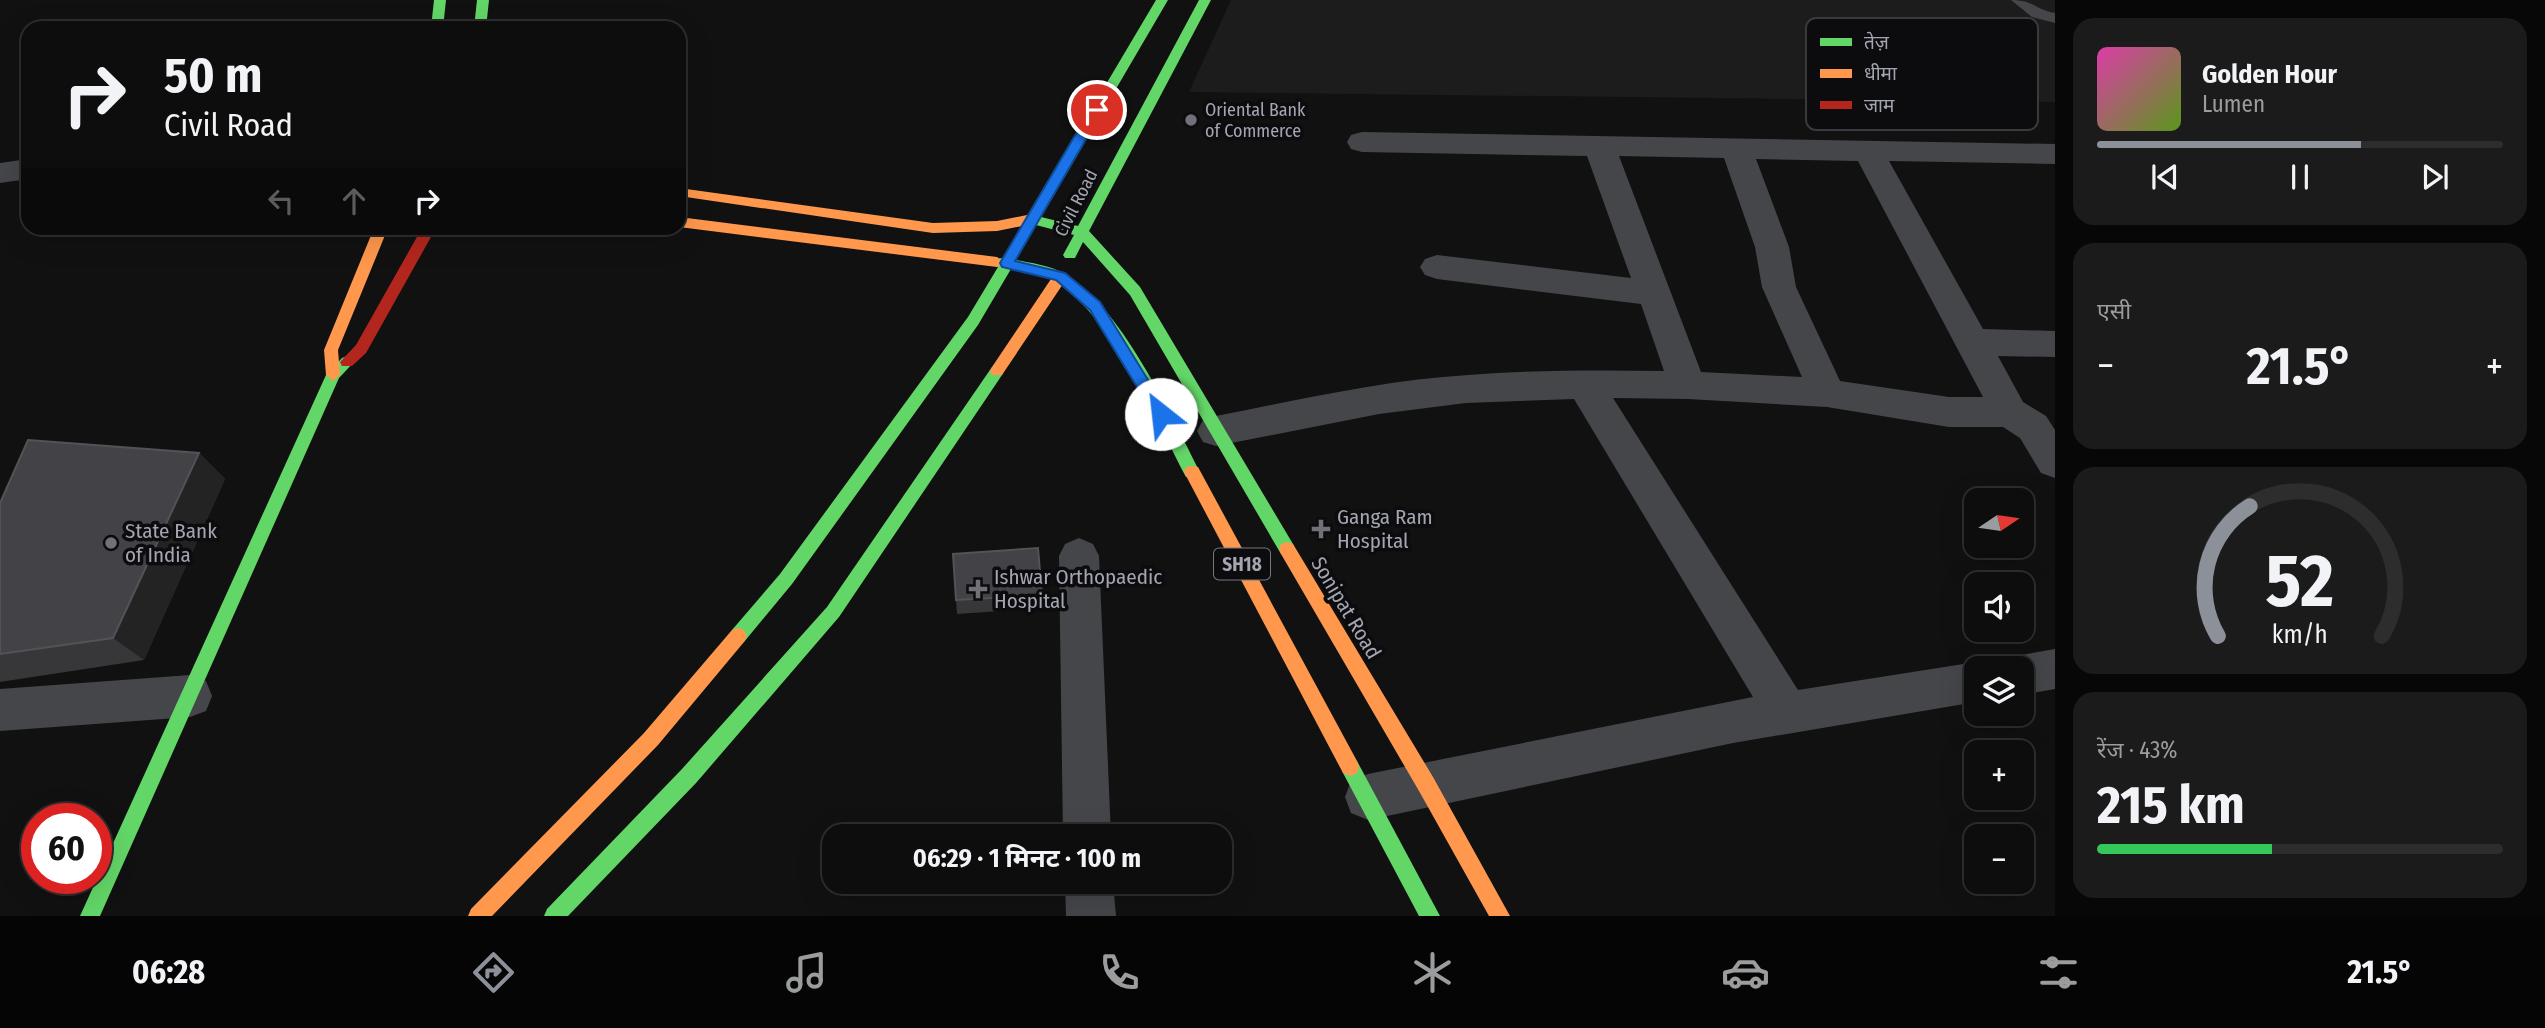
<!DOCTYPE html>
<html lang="hi">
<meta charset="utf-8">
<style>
:root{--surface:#0d0d0d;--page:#1b1b1b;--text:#f1f3f6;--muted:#9a9c9d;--line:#2d2d2e;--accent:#8c9099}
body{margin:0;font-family:"Fira Sans Condensed","Noto Sans Devanagari",sans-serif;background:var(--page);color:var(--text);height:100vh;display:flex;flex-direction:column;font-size:26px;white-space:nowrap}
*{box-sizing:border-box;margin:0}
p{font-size:23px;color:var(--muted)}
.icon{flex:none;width:38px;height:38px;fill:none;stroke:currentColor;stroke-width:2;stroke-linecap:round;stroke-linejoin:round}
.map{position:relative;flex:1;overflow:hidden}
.drawer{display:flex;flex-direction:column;gap:18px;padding:18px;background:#070707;width:490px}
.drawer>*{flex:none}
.hud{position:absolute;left:21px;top:21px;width:665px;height:214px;border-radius:21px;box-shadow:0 7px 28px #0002,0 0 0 2px var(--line);background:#0d0d0d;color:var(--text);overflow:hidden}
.needle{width:46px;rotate:77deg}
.tools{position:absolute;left:1964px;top:488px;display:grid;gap:14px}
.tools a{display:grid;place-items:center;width:70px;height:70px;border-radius:14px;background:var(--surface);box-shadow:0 7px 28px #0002,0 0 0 2px var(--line);font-size:35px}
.speed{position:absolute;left:21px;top:803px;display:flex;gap:14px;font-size:35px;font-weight:700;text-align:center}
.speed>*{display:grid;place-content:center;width:91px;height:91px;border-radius:50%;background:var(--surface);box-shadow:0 7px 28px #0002,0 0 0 2px var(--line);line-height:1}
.speed .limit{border:10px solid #d22;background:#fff;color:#111}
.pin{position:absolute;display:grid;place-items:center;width:60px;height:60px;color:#fff;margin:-30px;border:4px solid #fff;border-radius:50%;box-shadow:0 2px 7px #0007}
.me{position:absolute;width:77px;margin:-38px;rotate:331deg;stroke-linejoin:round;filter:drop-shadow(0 0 5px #0008)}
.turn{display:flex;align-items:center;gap:24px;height:147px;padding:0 28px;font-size:32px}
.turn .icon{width:91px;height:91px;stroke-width:2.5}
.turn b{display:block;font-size:49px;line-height:60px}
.lanes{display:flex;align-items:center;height:66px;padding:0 28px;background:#0003;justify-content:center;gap:35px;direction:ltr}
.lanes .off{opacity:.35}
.big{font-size:52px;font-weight:700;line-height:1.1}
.drawer .card{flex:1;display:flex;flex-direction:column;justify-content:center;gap:10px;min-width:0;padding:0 24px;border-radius:21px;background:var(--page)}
.drawer .dial{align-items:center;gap:0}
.dial svg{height:182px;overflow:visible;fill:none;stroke:var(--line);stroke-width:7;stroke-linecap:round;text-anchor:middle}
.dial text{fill:var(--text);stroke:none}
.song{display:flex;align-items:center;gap:21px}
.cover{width:84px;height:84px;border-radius:10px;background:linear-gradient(135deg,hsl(320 70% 55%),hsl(90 70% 35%))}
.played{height:7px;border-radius:4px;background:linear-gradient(90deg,var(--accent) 65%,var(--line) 65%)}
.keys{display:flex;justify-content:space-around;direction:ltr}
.heat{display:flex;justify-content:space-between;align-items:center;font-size:38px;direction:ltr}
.charge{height:10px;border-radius:5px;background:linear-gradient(90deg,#34c759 43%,var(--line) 0)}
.trip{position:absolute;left:822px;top:824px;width:410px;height:70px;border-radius:21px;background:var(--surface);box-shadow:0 7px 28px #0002,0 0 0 2px var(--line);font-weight:700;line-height:70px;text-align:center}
.dock{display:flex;height:112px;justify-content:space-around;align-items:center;background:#050505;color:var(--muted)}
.dock .icon{width:49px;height:49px}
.dock .current{color:var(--accent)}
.dock b{font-size:32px;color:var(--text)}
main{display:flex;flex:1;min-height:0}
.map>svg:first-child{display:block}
.built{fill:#1c1c1d}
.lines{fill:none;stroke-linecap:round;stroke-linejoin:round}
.lane{fill:#45464a;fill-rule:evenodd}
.street{fill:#45464a;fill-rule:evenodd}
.fast{fill:#63d668;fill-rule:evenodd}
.slow{fill:#ff974d;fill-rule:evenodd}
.jam{fill:#b3261e;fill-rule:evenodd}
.wall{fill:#37373a}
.shaded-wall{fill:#232324}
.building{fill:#434347;stroke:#525257;stroke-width:2}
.route{fill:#1a73e8;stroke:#114b97;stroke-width:2}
.poi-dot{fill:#707179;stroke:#0c0b0d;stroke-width:2.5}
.labels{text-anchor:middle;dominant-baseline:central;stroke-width:7;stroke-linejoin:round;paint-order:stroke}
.far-poi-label{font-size:18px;fill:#a3a5b1;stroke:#0c0b0d;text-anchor:start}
.far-street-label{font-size:18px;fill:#a3a5b1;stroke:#0c0b0d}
.shield{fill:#0c0b0d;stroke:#767780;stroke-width:2}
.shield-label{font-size:19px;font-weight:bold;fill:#a3a5b1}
.poi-label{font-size:21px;fill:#a3a5b1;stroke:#0c0b0d;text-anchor:start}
.street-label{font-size:21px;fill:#a3a5b1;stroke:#0c0b0d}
.key{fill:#0c0b0d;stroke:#39393e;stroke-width:2}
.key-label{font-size:19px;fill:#a3a5b1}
</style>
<main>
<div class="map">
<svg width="2055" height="916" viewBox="0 0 2055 916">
<rect width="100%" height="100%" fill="#111"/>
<polygon class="built" points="1231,0 2055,0 2055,102 1189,92"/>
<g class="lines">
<path class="lane" d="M 2011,0 C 2034,0 2034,9 2055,13 L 2055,23 L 2032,17 Z"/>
<g class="street">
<path d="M 1362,132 L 2055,144 L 2055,164 L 1889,161 L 1983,329 L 2055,331 L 2055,357 L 1998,356 L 2023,402 L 2046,416 L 2055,430 L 2055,478 L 2041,473 L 2020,438 L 2003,427 L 1949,427 L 1827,407 L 1688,399 L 1613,398 L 1798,690 L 1976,662 L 1992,668 L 1976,668 L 1976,702 L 1733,743 L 1368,820 L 1351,813 L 1345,797 L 1351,781 L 1368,774 L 1753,697 L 1574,399 L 1466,403 L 1379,414 L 1216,446 L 1203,442 L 1197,431 L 1203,420 L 1216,416 C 1299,400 1383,380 1468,375 C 1533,370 1599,370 1664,371 L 1641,304 L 1437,279 L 1425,275 L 1420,267 L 1425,259 L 1437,255 L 1631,278 L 1587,156 L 1362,152 L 1351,149 L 1347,142 L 1351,135 ZM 1619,156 L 1724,158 L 1755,247 L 1762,287 L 1802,377 L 1701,372 ZM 1756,159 L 1858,161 L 1983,397 L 1949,397 L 1840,381 L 1796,287 L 1789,247 Z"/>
<polygon points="28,159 28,179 0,183 0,163"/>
<polygon points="1079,538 1093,544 1099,556 1111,836 1063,836 1059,556 1065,544"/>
<polygon points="2055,649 2055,689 2021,695 2021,668 2002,668 2006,661 2021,655"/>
<polygon points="190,675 206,681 212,696 206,711 190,717 0,731 0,689"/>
<polygon points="1065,882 1113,882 1116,916 1066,916"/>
</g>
<g class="fast">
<polygon points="434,0 446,0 443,28 431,28"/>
<polygon points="477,0 489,0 486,28 474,28"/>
<path d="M 1156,0 L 1168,0 L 1041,217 L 1078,226 L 1199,0 L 1211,0 L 1089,231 L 1140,287 L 1293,544 L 1295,549 L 1293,554 L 1287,556 L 1281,554 L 1130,295 L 1083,242 L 1075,258 L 1065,258 L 1063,255 L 1074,235 L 1036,225 L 1016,260 C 1031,263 1049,265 1063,273 C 1119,303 1171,415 1200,472 L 1198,477 L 1186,477 C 1157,421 1108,309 1052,280 C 1039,273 1024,272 1011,269 L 978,325 L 792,584 L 744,642 L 738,644 L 732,642 L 729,636 L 732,630 L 780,574 L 968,317 L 998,267 L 992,265 L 990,262 L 992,259 L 1003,258 Z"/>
<polygon points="347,356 354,362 339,378 100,916 80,916 326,375 342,358"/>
<polygon points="997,365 1004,371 1002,375 839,617 696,783 568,916 544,916 547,909 682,769 827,607 992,367"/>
<polygon points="1350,758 1357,761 1440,916 1419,916 1343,773 1341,767 1343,761"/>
</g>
<g class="slow">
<polygon points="679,188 933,223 997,221 1032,214 1039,219 1032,224 997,231 933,233 679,196"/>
<polygon points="679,217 997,257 1004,262 997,267 679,227"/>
<polygon points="374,228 388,228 338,350 340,375 333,381 326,375 324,350"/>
<polygon points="1060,272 1067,277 1065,281 1002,375 992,375 990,371 992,367 1055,273"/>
<polygon points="1192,466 1198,467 1357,761 1359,767 1357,773 1350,776 1343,773 1184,472 1186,467"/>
<polygon points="1287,542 1293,544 1433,777 1510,916 1489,916 1419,791 1281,554 1279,549 1281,544"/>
<polygon points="738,628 744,630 747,636 744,642 658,745 492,916 468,916 471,909 644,733 732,630"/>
</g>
<polygon class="jam" points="422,228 436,228 366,353 352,366 342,366 340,362 356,345"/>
</g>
<g class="wall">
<polygon points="199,453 225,479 144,660 0,682 0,503"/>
<polygon points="1042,595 1042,608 957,614 956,600"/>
</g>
<polygon class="shaded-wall" points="199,453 225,479 144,660 113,638"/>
<g class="building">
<polygon points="28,440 199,453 113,638 0,654 0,503"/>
<polygon points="1038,548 1042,595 956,600 953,554"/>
</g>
<polygon class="route" points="1097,106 1103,110 1015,261 1065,273 1100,302 1169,414 1161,420 1156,418 1090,310 1056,280 1002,267 1000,263 1090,110"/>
<g class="poi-dot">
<circle cx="1191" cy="120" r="7"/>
<path d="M1317.5 518.5h7v7h7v7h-7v7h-7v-7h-7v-7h7z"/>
<circle cx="111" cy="543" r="7"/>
<path d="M974.5 578.5h7v7h7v7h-7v7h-7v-7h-7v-7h7z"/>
</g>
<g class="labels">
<g class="far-poi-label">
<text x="1205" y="110">Oriental Bank<tspan x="1205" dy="21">of Commerce</tspan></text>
</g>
<g class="far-street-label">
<text transform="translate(1076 203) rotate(-63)">Civil Road</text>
</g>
<rect class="shield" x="1214" y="548.5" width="56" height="31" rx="5"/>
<g class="shield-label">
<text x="1242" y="564">SH18</text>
</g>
<g class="poi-label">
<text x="1337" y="517">Ganga Ram<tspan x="1337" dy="24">Hospital</tspan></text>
<text x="125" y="531">State Bank<tspan x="125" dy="24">of India</tspan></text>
<text x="994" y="577">Ishwar Orthopaedic<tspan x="994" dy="24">Hospital</tspan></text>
</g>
<g class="street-label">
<text transform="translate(1346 608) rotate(59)">Sonipat Road</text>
</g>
</g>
<rect x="1806" y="18" width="232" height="112" rx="10" class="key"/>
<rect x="1820" y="38" width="32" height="8" fill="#63d668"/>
<rect x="1820" y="69" width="32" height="9" fill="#ff974d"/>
<rect x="1820" y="101" width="32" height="8" fill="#b3261e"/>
<g class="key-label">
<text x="1864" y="49">तेज़</text>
<text x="1864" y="80">धीमा</text>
<text x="1864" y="112">जाम</text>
</g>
</svg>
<div class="tools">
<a><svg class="needle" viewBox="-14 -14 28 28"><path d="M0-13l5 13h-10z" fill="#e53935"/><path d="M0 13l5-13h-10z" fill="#9a9c9d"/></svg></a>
<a><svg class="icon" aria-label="sound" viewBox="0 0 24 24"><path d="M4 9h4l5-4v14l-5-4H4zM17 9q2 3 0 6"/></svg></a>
<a><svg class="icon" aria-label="layers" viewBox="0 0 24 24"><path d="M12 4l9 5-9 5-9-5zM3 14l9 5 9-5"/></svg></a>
<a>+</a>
<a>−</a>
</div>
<div class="speed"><div class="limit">60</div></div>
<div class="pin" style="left:1097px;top:110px;background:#d93025"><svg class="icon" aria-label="arrive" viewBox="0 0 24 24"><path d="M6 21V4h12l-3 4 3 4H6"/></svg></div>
<svg class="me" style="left:1161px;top:414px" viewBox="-20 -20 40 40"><circle r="19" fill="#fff"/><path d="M0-13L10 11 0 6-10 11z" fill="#1a73e8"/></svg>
<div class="trip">06:29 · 1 मिनट · 100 m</div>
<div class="hud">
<div class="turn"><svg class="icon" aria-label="right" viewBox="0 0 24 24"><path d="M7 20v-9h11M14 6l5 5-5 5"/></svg><div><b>50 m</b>Civil Road</div></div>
<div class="lanes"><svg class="icon off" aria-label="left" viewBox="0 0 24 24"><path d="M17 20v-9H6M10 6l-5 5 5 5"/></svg><svg class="icon off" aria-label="ahead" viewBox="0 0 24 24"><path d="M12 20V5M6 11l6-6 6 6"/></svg><svg class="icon" aria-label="right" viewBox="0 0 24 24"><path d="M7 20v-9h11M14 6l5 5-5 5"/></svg></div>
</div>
</div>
<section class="drawer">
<div class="card">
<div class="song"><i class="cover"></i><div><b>Golden Hour</b><p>Lumen</p></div></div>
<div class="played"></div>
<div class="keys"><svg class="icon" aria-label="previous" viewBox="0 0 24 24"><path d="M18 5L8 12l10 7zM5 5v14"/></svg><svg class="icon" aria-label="pause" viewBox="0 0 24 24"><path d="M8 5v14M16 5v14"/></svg><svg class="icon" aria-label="next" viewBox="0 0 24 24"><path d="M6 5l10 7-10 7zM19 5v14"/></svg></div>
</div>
<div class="card"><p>एसी</p>
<div class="heat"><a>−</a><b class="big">21.5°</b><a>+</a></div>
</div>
<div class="card dial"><svg viewBox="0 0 100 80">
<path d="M14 69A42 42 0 1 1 86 69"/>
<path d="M14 69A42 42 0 0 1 28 12" stroke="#8c9099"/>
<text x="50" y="56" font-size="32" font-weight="700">52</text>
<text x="50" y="72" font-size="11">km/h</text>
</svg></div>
<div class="card"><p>रेंज · 43%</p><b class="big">215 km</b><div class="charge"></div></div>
</section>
</main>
<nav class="dock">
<b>06:28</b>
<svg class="icon current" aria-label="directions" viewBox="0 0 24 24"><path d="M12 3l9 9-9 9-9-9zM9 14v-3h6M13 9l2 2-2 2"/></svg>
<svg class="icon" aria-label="music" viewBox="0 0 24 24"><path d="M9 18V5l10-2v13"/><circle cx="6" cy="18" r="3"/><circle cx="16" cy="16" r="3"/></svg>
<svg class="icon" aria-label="phone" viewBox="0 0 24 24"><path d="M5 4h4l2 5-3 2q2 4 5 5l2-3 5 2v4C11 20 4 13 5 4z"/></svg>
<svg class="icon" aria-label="climate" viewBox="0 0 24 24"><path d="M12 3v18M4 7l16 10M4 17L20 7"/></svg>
<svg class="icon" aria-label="car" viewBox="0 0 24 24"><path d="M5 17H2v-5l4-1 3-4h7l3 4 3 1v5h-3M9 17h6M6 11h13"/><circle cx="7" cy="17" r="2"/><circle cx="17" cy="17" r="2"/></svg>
<svg class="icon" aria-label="filters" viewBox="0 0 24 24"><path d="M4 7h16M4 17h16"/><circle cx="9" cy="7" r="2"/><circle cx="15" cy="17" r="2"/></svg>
<b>21.5°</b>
</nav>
